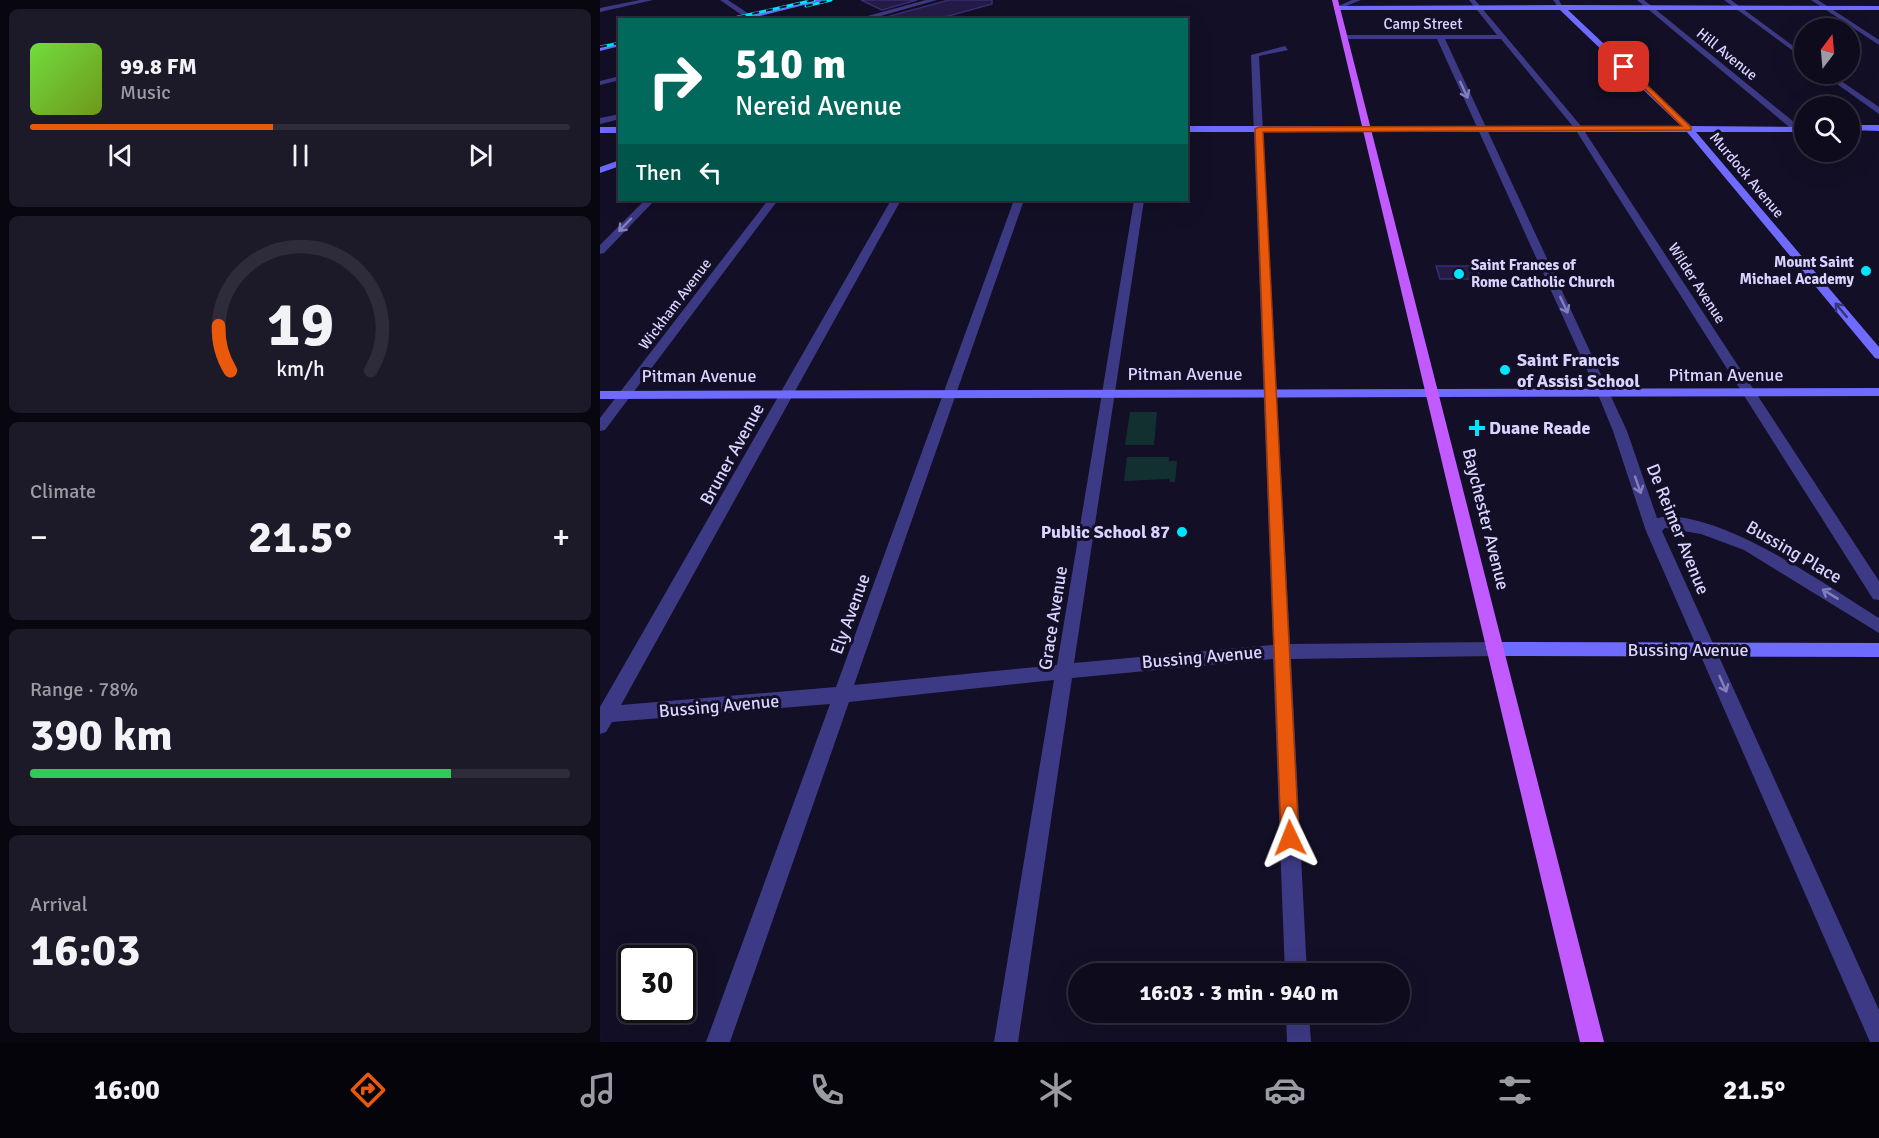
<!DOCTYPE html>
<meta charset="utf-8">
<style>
:root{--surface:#0e0b1c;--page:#1c1929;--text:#f1f3f6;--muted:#9b9ba3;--line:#2e2b3b;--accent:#ea580c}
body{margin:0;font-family:Signika,sans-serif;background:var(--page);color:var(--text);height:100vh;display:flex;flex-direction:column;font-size:22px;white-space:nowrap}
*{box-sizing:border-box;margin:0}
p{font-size:20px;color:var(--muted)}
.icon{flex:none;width:33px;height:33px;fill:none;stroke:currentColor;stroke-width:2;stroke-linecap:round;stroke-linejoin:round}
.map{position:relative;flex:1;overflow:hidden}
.panel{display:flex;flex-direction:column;gap:9px;padding:9px;background:#08060f;width:600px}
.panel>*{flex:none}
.hud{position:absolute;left:18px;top:18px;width:570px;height:183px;border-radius:0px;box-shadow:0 6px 24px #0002,0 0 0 2px var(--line);background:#00695c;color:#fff;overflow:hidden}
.needle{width:39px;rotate:16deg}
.controls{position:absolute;left:1194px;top:18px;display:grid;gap:12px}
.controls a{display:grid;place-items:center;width:66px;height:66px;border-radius:50%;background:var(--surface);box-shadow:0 6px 24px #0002,0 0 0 2px var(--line);font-size:30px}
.speed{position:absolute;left:18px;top:945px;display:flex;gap:12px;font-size:30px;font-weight:700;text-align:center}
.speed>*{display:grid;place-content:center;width:78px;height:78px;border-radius:50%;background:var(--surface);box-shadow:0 6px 24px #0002,0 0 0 2px var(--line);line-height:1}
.speed .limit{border:3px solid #111;border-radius:9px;background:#fff;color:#111}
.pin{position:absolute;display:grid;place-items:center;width:51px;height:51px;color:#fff;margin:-26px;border-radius:12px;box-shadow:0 3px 9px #0006}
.me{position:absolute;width:66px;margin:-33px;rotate:358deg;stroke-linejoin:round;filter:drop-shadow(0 0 4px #0008)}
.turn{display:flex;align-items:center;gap:21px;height:126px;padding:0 18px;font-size:27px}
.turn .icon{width:78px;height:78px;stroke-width:2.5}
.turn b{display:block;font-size:42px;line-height:51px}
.then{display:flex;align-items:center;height:57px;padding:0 18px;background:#0003;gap:12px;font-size:22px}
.big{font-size:45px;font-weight:800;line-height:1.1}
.panel .tile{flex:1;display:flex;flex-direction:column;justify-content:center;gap:9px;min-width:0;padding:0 21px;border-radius:9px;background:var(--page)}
.panel .dial{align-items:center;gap:0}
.dial svg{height:156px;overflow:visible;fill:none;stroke:var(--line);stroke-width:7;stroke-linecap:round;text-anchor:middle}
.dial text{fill:var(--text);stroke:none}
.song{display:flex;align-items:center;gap:18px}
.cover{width:72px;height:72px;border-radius:9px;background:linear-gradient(135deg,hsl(100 70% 55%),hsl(80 70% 35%))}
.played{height:6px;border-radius:3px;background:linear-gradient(90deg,var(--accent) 45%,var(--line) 45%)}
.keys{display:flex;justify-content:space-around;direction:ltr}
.heat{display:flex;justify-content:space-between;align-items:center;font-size:33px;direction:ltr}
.charge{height:9px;border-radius:4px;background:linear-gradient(90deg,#34c759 78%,var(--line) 0)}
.trip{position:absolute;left:468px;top:963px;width:342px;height:60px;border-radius:30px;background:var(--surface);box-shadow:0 6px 24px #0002,0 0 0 2px var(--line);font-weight:800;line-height:60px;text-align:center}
.menu{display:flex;height:96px;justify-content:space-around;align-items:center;background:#06040b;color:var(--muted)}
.menu .icon{width:42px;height:42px}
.menu .current{color:var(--accent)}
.menu b{font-size:27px;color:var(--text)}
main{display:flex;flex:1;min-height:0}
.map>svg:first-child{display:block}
.green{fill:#12302f}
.building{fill:#241b47;stroke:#3b2d73;stroke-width:1.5}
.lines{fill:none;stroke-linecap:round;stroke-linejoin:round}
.street{fill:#3d3a85;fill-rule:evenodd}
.secondary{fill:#6f6bff;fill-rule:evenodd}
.primary{fill:#c25bff;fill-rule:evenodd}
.rail-casing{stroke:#00e5ff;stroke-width:3}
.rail{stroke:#130f26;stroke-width:2;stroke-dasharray:7;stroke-linecap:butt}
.oneway{stroke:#837fbc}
.oneway2{stroke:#38347d}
.route{fill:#ea580c;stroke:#983908;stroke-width:1.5}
.poi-dot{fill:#00e5ff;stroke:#130f26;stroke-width:2}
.labels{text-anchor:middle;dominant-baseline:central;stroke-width:6;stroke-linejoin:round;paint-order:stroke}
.far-street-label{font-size:15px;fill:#d9d4ff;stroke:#130f26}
.far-poi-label{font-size:15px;font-weight:bold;fill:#d9d4ff;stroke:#130f26;text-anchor:end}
.poi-label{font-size:18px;font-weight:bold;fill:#d9d4ff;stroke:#130f26;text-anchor:start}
.street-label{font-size:18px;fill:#d9d4ff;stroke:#130f26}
</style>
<main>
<section class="panel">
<div class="tile">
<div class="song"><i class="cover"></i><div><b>99.8 FM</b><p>Music</p></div></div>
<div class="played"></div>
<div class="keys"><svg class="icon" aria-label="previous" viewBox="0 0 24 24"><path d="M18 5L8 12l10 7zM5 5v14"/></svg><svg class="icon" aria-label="pause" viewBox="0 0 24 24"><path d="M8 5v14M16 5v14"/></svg><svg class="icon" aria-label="next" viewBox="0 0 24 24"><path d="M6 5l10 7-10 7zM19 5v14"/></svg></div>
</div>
<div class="tile dial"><svg viewBox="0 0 100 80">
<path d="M14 69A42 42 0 1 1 86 69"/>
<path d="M14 69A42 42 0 0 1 8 46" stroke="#ea580c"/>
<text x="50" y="56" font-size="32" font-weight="700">19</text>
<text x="50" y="72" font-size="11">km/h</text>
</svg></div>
<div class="tile"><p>Climate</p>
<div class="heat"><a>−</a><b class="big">21.5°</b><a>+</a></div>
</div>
<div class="tile"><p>Range · 78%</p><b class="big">390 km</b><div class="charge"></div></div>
<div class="tile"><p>Arrival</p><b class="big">16:03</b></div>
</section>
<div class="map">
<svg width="1279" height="1042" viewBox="0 0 1279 1042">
<rect width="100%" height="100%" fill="#130f26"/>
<g class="green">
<polygon points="530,412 557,412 554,445 525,445"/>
<polygon points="527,457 569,457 569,461 577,461 575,482 570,482 569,479 524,481"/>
</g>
<g class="building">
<polygon points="261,0 317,0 282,10"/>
<polygon points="349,0 392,0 392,4 334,20 290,20 290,16"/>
<polygon points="836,266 876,266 881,279 840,279"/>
</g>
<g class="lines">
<g class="street">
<polygon points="40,0 53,0 0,12 0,8"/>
<polygon points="120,0 128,0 158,20 149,20"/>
<polygon points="326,0 337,0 266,20 253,20"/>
<polygon points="752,0 761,0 739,9 734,8"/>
<path d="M 869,0 L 875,0 L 981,126 L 1279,581 L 1279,600 L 1273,599 L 975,129 L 901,39 L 845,39 L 1027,431 L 1057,518 C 1115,506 1229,587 1279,618 L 1279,633 L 1144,550 L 1101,534 L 1065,528 L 1062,531 L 1279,1010 L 1279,1042 L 1270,1042 L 1046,531 L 1013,431 L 997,392 L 837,39 L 744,39 L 740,37 L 744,35 L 897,35 Z"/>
<polygon points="953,0 959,0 963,8 959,8"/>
<polygon points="1037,0 1044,0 1200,127 1200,131 1194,131"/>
<polygon points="1124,0 1131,0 1204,54 1204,59"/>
<polygon points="1211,0 1218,0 1279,40 1279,45"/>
<polygon points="685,46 688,50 659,56 690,644 895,642 901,644 904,649 901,654 895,656 691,659 707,974 685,974 673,659 472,678 418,1042 394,1042 454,680 249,702 130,1042 106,1042 230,704 12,722 6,732 0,734 0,707 291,200 301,200 21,705 236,687 414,200 424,200 254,685 457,665 534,200 544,200 474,663 673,645 651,55"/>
<polygon points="1223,74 1231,74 1279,107 1279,114"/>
<polygon points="20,76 20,80 0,85 0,81"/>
<polygon points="20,114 20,119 0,124 0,118"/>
<polygon points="45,200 55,200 4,253 0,254 0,245"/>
<polygon points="168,200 178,200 5,430 0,431 0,418"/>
<polygon points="686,1012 709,1012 711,1042 687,1042"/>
</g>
<g class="secondary">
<polygon points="212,0 224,0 144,20 130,20"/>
<polygon points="961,5 1279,6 1279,10 968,10 1091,126 1204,127 1204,132 1096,132 1279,347 1279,359 1275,358 1087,132 586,132 586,126 1081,126 960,10 737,10 734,8 737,6"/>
<polygon points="20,42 20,46 0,51 0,47"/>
<polygon points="1279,125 1279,131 1250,130 1250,125"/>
<rect x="0" y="127" width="20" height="6"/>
<polygon points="20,160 20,166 0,173 0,167"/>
<polygon points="1279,388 1279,396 0,399 0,391"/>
<polygon points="895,642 1279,643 1279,657 895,656 889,654 886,649 889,644"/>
</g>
<polygon class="primary" points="732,0 738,0 1004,1042 980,1042"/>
<g class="rail-casing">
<g id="rail">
<polyline points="206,6 231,0"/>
<polyline points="125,20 214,0"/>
<polyline points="0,47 20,43"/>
</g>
</g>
<use href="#rail" class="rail"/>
</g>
<defs><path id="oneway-shaft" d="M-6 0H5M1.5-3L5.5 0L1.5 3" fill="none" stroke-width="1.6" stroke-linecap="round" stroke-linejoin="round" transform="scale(1.5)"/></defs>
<g class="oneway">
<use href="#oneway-shaft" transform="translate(864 90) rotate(65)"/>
<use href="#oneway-shaft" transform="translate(25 225) rotate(134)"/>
<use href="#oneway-shaft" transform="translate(964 305) rotate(65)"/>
<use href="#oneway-shaft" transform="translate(1038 485) rotate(71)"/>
<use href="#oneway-shaft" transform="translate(1230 594) rotate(-149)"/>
<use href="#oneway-shaft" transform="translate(1123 684) rotate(66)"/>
</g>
<use class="oneway2" href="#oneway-shaft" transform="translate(1241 310) rotate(-130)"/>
<polygon class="route" points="1022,66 1027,66 1091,127 1091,130 663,132 699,838 696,845 690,847 684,845 681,838 655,129 659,127 1082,126"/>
<g class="poi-dot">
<circle cx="1266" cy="271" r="6"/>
<circle cx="859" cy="274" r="6"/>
<circle cx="905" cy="370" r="6"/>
<path d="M874 419h6v6h6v6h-6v6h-6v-6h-6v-6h6z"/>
<circle cx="582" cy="532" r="6"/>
</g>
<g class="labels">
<g class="far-street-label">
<text x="823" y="24">Camp Street</text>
<text transform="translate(1127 54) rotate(39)">Hill Avenue</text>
<text transform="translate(1147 175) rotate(50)">Murdock Avenue</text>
<text transform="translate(1097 283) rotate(57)">Wilder Avenue</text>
<text transform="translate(75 304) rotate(-53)">Wickham Avenue</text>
</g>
<g class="far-poi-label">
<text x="1254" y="262">Mount Saint<tspan x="1254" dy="17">Michael Academy</tspan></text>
<text x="871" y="265" text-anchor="start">Saint Frances of<tspan x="871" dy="17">Rome Catholic Church</tspan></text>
</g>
<g class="poi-label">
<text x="917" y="360">Saint Francis<tspan x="917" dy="21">of Assisi School</tspan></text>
<text x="889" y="428">Duane Reade</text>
<text x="570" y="532" text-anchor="end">Public School 87</text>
</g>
<g class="street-label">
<text x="585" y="374">Pitman Avenue</text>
<text x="1126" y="375">Pitman Avenue</text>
<text x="99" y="376">Pitman Avenue</text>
<text transform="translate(132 454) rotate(-61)">Bruner Avenue</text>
<text transform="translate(886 519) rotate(76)">Baychester Avenue</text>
<text transform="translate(1078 529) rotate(68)">De Reimer Avenue</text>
<text transform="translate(1194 552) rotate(30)">Bussing Place</text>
<text transform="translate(250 614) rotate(-70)">Ely Avenue</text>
<text transform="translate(453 618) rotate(-81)">Grace Avenue</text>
<text x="1088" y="650">Bussing Avenue</text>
<text transform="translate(602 657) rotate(-5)">Bussing Avenue</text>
<text transform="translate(119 706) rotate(-5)">Bussing Avenue</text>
</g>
</g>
</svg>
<div class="controls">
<a><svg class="needle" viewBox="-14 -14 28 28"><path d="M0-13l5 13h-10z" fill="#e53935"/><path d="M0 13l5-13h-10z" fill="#9b9ba3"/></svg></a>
<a><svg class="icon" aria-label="search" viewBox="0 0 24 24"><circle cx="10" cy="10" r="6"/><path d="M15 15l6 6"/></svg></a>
</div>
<div class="speed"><div class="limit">30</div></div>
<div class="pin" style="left:1024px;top:67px;background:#d93025"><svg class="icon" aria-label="arrive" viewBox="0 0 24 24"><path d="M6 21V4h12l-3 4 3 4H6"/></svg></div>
<svg class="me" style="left:690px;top:838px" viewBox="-20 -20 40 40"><path d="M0-17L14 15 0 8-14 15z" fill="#ea580c" stroke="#fff" stroke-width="4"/></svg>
<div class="trip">16:03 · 3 min · 940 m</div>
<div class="hud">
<div class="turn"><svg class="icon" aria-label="right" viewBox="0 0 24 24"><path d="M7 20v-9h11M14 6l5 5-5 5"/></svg><div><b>510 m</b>Nereid Avenue</div></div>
<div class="then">Then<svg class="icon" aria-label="left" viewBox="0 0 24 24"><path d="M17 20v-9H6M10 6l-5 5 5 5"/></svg></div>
</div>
</div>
</main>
<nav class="menu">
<b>16:00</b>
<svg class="icon current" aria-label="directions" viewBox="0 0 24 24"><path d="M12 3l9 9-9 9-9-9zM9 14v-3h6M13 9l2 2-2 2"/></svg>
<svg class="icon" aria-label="music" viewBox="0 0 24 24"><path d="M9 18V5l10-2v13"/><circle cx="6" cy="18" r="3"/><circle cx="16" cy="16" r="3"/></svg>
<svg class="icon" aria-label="phone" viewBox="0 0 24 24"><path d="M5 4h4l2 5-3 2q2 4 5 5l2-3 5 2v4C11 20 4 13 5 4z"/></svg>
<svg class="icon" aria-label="climate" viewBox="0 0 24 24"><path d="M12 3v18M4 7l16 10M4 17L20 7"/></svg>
<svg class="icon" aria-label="car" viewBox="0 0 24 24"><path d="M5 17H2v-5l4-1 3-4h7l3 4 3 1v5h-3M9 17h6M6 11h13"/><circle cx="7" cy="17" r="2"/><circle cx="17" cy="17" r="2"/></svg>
<svg class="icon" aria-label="filters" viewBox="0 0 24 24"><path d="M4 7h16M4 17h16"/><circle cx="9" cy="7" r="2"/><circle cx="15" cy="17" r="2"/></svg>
<b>21.5°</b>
</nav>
